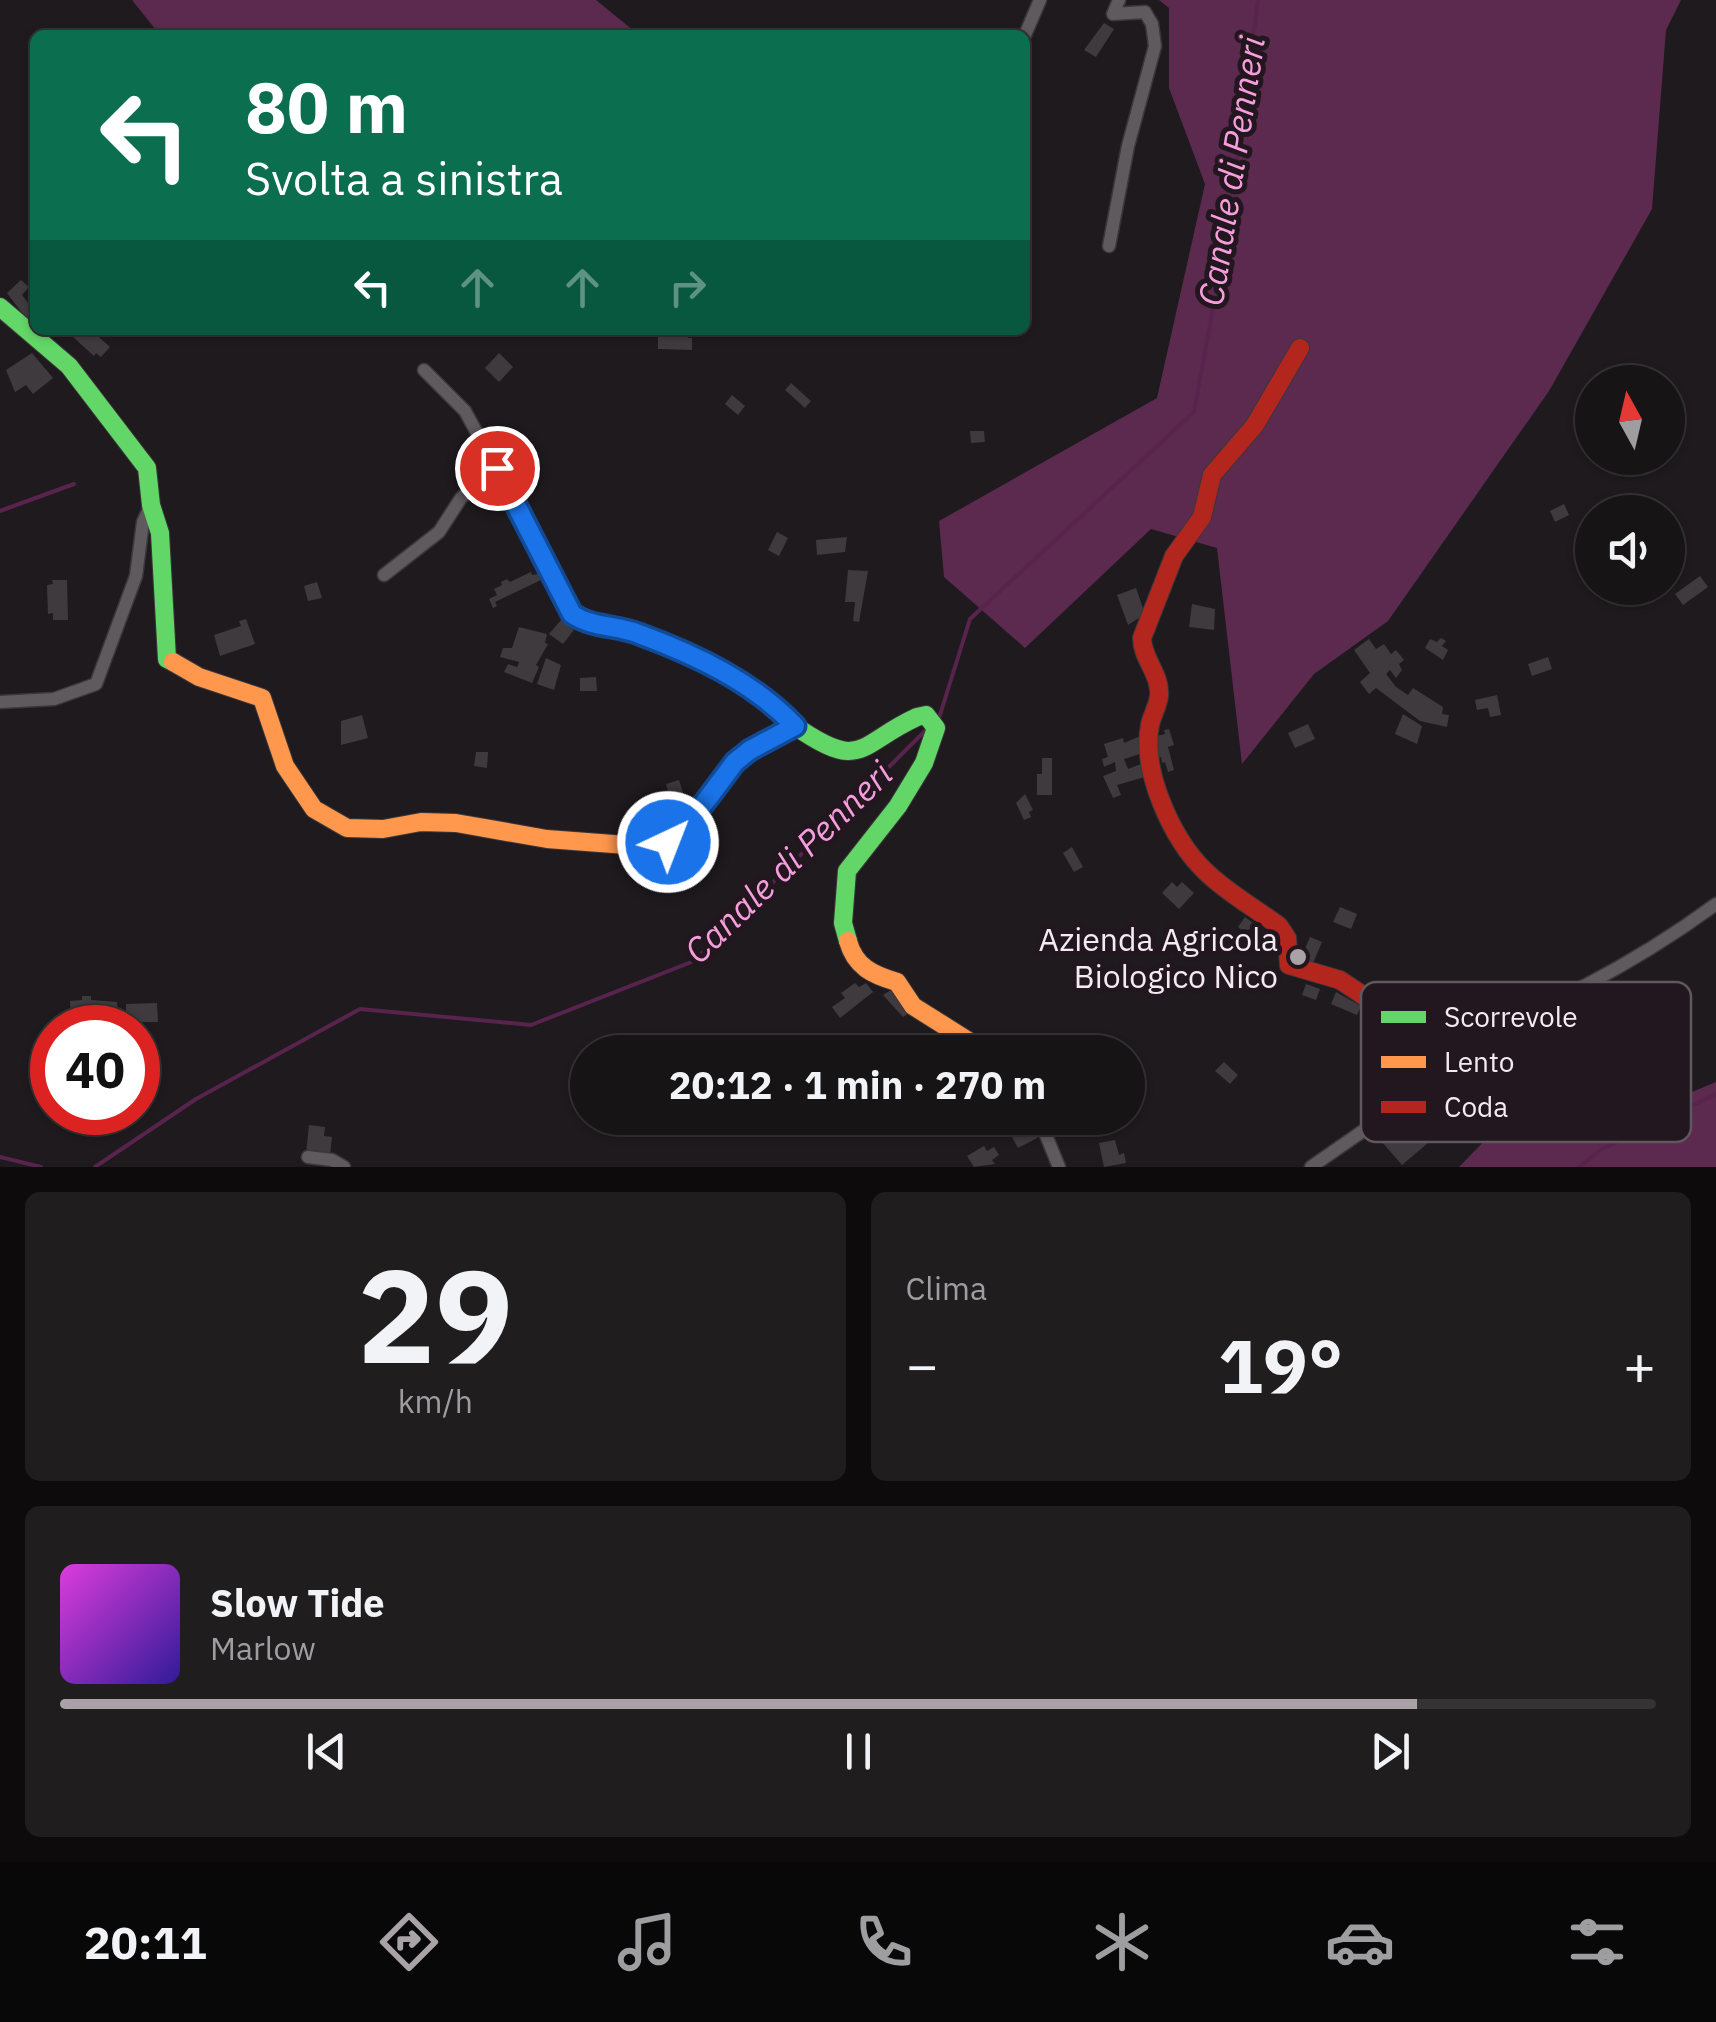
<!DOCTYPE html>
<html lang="it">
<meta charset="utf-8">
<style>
:root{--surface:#171416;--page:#201d1f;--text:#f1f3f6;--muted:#9e9ea1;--line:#363335;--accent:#a9a2a7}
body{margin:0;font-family:"IBM Plex Sans",sans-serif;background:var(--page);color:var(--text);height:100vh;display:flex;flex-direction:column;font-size:38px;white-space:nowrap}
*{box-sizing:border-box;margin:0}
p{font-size:32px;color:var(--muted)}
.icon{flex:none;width:55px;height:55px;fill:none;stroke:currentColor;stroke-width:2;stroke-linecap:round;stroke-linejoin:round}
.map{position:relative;height:1167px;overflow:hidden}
.drawer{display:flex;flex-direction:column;gap:25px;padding:25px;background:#0d0b0c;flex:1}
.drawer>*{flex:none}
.hud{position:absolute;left:30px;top:30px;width:1000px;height:305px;border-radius:15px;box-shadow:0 2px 8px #0004,0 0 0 2px var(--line);background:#0b6e4f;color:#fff;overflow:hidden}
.needle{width:65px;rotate:352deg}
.tools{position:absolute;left:1575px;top:365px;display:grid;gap:20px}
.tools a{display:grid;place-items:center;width:110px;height:110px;border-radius:50%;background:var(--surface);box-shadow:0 2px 8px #0004,0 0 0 2px var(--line);font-size:50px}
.speed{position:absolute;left:30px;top:1005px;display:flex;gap:20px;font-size:50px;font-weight:700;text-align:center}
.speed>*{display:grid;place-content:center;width:130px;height:130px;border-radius:50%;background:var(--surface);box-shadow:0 2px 8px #0004,0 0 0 2px var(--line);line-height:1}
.speed .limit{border:15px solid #d22;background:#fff;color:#111}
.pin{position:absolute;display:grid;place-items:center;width:85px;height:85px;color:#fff;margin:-42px;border:5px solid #fff;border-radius:50%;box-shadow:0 2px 10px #0007}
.me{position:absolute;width:110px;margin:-55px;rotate:43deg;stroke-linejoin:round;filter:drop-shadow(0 0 8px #0008)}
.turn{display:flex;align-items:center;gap:35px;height:210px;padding:0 50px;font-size:45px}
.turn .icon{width:130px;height:130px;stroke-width:2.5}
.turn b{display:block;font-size:70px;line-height:85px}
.lanes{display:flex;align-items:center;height:95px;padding:0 50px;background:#0003;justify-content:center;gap:50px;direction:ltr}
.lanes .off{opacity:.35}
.big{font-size:75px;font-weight:800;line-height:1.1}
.drawer .widget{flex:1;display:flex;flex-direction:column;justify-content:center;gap:15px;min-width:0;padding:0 35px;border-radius:15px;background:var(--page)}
.drawer .dial{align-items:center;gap:0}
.dial b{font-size:130px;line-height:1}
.song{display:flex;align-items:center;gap:30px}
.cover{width:120px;height:120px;border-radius:15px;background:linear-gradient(135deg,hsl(300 70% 55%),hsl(250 70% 35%))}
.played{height:10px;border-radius:5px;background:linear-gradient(90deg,var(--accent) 85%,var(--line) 85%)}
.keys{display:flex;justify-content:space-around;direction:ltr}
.heat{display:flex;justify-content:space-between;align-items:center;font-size:55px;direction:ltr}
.drawer .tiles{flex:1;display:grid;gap:25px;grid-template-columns:1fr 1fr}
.widget:last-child{grid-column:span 2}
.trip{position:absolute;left:570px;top:1035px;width:575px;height:100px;border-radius:50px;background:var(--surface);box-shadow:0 2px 8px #0004,0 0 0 2px var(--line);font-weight:800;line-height:100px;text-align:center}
.dock{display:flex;height:160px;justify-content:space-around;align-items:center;background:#090809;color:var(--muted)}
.dock .icon{width:70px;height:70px}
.dock .on{color:var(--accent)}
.dock b{font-size:45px;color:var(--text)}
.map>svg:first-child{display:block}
.forest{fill:#5c2a4f}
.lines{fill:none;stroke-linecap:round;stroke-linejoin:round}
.stream{stroke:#58234c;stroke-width:4}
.building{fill:#3f3a3e}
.street-casing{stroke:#3b373a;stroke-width:15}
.fast-casing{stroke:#3b373a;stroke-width:20}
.slow-casing{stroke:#3b373a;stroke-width:20}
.jam-casing{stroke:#3b373a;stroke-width:20}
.street{stroke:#5e5a5d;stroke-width:12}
.fast{stroke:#63d668;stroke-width:18}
.slow{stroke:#ff974d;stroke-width:18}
.jam{stroke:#b3261e;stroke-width:18}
.route-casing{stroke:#114b97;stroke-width:25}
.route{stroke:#1a73e8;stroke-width:18}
.poi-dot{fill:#a9a2a7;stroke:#22171f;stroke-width:4}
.labels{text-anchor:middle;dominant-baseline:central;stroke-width:10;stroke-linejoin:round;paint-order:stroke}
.poi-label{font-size:32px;fill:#f4ebf1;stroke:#22171f;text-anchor:end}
.water-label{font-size:35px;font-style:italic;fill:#f69ddc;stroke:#22171f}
.key{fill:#22171f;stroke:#61575e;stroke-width:2.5}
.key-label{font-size:28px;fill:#f4ebf1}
</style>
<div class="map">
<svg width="1716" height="1167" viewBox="0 0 1716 1167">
<rect width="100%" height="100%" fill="#1f1a1e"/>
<g class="forest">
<polygon points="132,0 596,0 639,35 160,35"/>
<polygon points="1159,0 1681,0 1666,30 1652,209 1549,391 1388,621 1314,674 1242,764 1217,548 1151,529 1025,648 944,577 939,521 1157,398 1205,184 1169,88 1169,8"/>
<polygon points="1716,1082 1716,1167 1459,1167 1492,1133 1617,1123"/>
</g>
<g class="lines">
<g class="stream">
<polyline points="0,511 74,484"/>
<polyline points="939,718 970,619 1194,412 1229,221 1258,0"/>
<polyline points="0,1157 41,1167"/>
<polyline points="95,1167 196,1099 360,1009 531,1025 694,961 926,730"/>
<polyline points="1579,1167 1602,1149 1716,1094"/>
</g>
</g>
<g class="building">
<polygon points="1104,23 1114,29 1096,57 1084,50"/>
<polygon points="21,280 29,287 22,295 35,312 35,321 31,325 7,293"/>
<polygon points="79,330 91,330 110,347 101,357 96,353 94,356 73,337"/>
<polygon points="669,333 688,333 688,338 692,338 692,350 658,349 658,337 669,337"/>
<polygon points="32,353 53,378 33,394 26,385 15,392 6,370"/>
<polygon points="499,353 513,367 499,382 485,368"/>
<polygon points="791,383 811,401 805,408 785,390"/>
<polygon points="732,395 745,406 738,415 725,404"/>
<polygon points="970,431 984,431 985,442 971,443"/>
<polygon points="1564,504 1569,515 1555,522 1550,511"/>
<polygon points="777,532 788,538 779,556 768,550"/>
<polygon points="847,537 845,552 817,555 816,540"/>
<polygon points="848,570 868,571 859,622 853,621 855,602 845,602"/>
<polygon points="531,572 532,575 538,574 541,580 495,602 497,606 493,608 489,599 497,595 494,589 502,585 501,582 507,579 510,582"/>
<polygon points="1700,576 1708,587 1683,605 1675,594"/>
<polygon points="52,580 67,580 68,620 53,620 53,613 48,614 47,585 53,584"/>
<polygon points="317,582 322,598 308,601 304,586"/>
<polygon points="1136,588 1145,614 1128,625 1117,595"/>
<polygon points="1192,604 1215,609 1214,630 1189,627"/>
<polygon points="246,619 255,644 220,656 214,635 241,626 239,621"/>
<polygon points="561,620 574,630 563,644 549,634"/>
<polygon points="519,627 547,634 545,643 548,644 536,665 539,667 532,683 504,672 508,664 517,667 519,662 500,657 503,648 512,648"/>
<polygon points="1441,638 1446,641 1442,646 1448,650 1443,660 1425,648 1430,639 1437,642"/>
<polygon points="1369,639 1376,649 1384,644 1391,654 1396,650 1404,660 1399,664 1402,670 1396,678 1390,670 1386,674 1396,687 1408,695 1413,688 1443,707 1442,714 1449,715 1447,727 1420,721 1376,688 1369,694 1360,682 1370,673 1354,650"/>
<polygon points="1548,657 1552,669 1532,676 1528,664"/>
<polygon points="546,658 561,665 554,690 537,684"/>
<polygon points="596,677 597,691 580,691 580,678"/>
<polygon points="1497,695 1501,715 1490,717 1488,708 1477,710 1475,700"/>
<polygon points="1403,714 1422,726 1417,744 1395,734"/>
<polygon points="362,715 368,738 341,745 341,721"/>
<polygon points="1308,724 1315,739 1295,748 1288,733"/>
<polygon points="1169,729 1174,745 1168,747 1174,770 1168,772 1165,762 1162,763 1161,757 1158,758 1153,737 1165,734 1164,730"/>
<polygon points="1143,735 1149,751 1124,759 1128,769 1141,764 1145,777 1117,785 1121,795 1113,798 1103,776 1116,771 1115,762 1104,767 1102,759 1108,757 1104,744 1123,738 1124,743"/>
<polygon points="476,752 488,752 487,768 474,766"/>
<polygon points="1042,758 1052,758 1052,795 1037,795 1037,774 1042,774"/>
<polygon points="679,780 684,796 670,799 666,784"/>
<polygon points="1025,794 1033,810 1029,812 1031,817 1024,820 1016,803"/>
<polygon points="1072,847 1083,867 1074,872 1063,853"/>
<polygon points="1172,882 1177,887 1182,882 1194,893 1179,909 1162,893"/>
<polygon points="1340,907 1357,914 1351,929 1333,922"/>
<polygon points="1245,917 1269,935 1264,941 1249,929 1245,933 1238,927"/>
<polygon points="1310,937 1322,942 1311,968 1299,963"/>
<polygon points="855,983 859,987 866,983 873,992 840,1018 832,1007 845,998 841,993"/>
<polygon points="1306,984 1320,989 1316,1000 1302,995"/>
<polygon points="894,988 910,1012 903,1017 883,995"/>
<polygon points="1336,992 1361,1006 1357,1015 1331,1004"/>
<polygon points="82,996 91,996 91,1000 117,1002 119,1021 71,1023 70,1001 82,1000"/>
<polygon points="157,1003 158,1022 126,1022 126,1004"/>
<polygon points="1224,1062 1238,1075 1230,1084 1215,1071"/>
<polygon points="1415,1114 1435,1137 1402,1165 1382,1142"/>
<polygon points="627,1118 643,1126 637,1137 622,1129"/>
<polygon points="1021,1118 1029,1118 1039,1137 1018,1148 1006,1126"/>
<polygon points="309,1125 325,1127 324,1136 332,1137 330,1155 306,1154"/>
<polygon points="1115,1140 1119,1155 1124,1153 1126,1163 1104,1167 1099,1143"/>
<polygon points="984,1146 987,1151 994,1147 999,1155 992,1160 995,1164 974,1167 967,1156"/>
</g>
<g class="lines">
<g class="street-casing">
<g id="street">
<polyline points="1025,35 1040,0"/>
<polyline points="1109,246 1128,146 1155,46 1152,24 1145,12 1113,14 1119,0"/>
<path d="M 424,370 L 465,411 L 561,587 C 564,596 567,609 574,616 C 587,630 616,627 634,632 C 687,646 757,686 795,726"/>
<polyline points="384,575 439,532 461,498 497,467"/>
<polyline points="0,702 54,699 96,684 136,576 143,522 151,505"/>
<polyline points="1039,1118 1059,1167"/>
<polyline points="308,1157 332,1160 344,1167"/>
<path d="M 1311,1167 L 1474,1054 C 1507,1014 1541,1009 1584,986 C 1630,962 1674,935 1716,904"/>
</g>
</g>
<g class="fast-casing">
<g id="fast">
<polyline points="0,307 69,366 147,468 151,505 160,533 167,659 173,662"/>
<path d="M 791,729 L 795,726 C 863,773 858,744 917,717 L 926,715 L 936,728 L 924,763 L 898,806 L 847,871 L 843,923 L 848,941"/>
</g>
</g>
<g class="slow-casing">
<g id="slow">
<path d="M 173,662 L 199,677 L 262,698 L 285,766 L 314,809 L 347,828 L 383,829 L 421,822 L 456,823 L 547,839 L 653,847 C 693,829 707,791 736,762 C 752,746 774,740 791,729"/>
<path d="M 848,941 C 855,967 873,975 897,982 L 913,1006 L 986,1052"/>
<path d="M 1373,1002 L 1400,1021 C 1426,1023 1452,1009 1477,1022 L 1474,1054"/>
</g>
</g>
<g class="jam-casing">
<path id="jam" d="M 1300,348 L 1255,425 L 1212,475 L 1202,517 L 1174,556 L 1142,638 C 1142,659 1161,674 1159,696 C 1158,706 1152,715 1150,725 C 1141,771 1172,839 1205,871 C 1226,892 1255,908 1279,926 L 1287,938 L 1289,965 L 1340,980 L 1373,1002"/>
</g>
<use href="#street" class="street"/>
<use href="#fast" class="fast"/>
<use href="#slow" class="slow"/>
<use href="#jam" class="jam"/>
</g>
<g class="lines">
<g class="route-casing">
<path id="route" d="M 497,468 L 572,614 C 592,628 617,625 639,634 C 696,655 753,682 795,726 L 750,750 L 735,762 L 702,806 L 668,842"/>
</g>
<use href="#route" class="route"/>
</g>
<circle class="poi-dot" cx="1298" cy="957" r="10"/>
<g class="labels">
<g class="poi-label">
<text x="1278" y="939">Azienda Agricola<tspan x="1278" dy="37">Biologico Nico</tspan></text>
</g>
<g class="water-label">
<text transform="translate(1231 171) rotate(-81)">Canale di Penneri</text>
<text transform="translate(788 862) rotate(-44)">Canale di Penneri</text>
</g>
</g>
<rect x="1361" y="982" width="330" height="160" rx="15" class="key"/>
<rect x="1381" y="1011" width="45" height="12" fill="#63d668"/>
<rect x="1381" y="1056" width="45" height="12" fill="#ff974d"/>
<rect x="1381" y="1101" width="45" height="12" fill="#b3261e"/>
<g class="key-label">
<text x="1444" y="1027">Scorrevole</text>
<text x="1444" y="1072">Lento</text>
<text x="1444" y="1117">Coda</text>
</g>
</svg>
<div class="tools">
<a><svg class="needle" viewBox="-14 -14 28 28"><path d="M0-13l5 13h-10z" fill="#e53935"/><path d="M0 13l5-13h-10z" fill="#9e9ea1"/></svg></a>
<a><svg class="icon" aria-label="sound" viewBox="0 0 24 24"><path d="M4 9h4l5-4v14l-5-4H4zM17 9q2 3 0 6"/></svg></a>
</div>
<div class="speed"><div class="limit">40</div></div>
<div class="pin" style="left:497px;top:468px;background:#d93025"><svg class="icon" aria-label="arrive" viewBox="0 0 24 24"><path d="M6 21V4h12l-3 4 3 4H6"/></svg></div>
<svg class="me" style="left:668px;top:842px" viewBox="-20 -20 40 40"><circle r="17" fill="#1a73e8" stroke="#fff" stroke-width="3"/><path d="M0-11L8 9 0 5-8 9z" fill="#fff"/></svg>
<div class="trip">20:12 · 1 min · 270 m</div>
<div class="hud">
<div class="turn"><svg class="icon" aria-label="left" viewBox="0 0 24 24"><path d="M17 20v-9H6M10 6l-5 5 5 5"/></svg><div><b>80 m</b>Svolta a sinistra</div></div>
<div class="lanes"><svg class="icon" aria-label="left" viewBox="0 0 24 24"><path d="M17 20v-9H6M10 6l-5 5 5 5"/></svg><svg class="icon off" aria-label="ahead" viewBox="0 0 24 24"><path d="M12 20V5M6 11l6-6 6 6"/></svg><svg class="icon off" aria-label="ahead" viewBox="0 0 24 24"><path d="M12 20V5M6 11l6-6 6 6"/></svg><svg class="icon off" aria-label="right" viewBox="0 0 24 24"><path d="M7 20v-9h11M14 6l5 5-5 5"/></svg></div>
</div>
</div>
<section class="drawer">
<div class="tiles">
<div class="widget dial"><b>29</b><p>km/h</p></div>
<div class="widget"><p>Clima</p>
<div class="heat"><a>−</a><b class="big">19°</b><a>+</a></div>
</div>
<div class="widget">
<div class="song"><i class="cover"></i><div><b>Slow Tide</b><p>Marlow</p></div></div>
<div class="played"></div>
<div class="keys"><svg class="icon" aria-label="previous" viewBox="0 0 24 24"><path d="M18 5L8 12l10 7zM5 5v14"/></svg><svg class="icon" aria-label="pause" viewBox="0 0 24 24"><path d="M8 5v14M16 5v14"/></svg><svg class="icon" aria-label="next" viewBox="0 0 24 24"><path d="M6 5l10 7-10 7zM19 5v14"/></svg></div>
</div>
</div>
</section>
<nav class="dock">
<b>20:11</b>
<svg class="icon on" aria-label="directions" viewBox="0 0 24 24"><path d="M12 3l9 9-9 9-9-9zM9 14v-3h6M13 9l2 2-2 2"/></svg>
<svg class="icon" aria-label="music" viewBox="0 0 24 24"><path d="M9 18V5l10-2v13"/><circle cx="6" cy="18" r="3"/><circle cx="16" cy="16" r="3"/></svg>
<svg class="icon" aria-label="phone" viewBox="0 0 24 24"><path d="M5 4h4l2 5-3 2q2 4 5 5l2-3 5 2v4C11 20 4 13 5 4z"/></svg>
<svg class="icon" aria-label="climate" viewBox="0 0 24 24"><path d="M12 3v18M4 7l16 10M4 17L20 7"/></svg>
<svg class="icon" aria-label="car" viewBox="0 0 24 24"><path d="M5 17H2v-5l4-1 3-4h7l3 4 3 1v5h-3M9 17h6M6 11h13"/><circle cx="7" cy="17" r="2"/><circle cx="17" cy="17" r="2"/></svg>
<svg class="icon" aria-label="filters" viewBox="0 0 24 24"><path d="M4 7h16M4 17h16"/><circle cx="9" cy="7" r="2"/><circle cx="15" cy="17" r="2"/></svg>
</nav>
